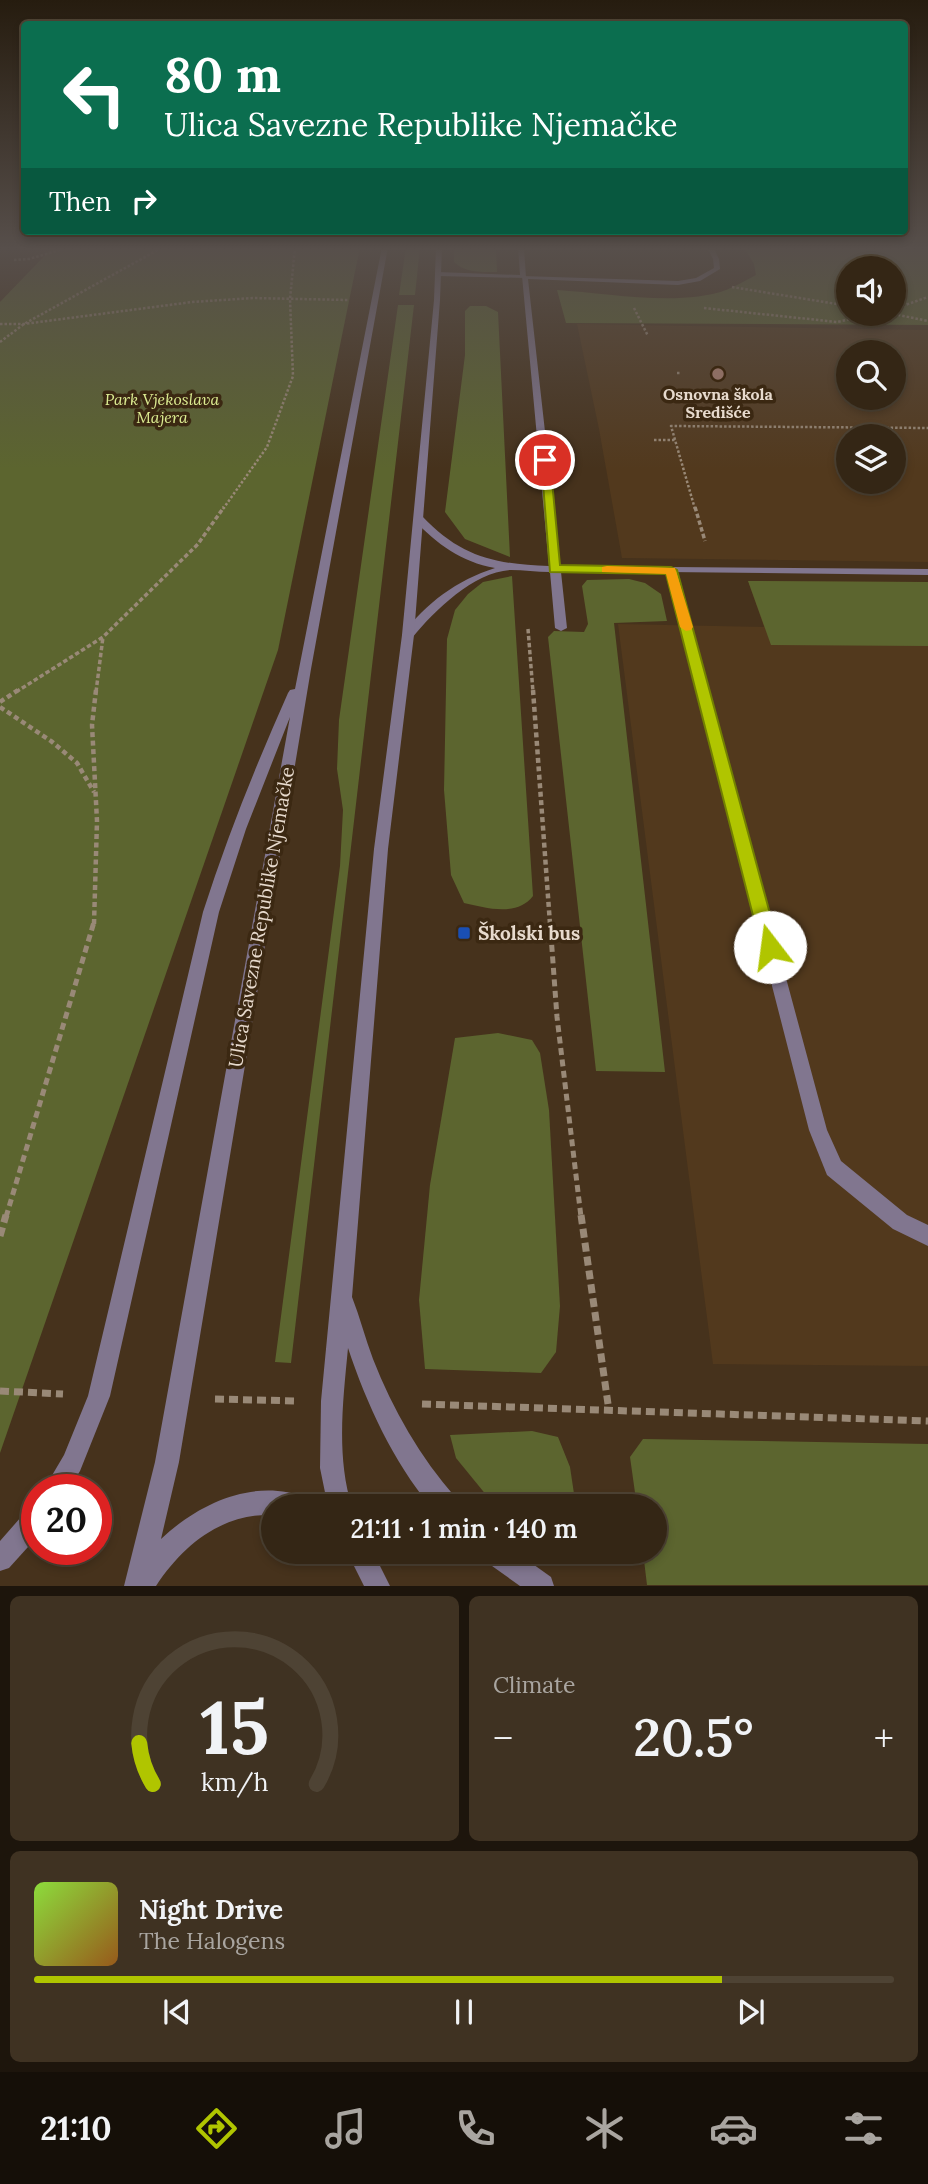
<!DOCTYPE html>
<meta charset="utf-8">
<style>
:root{--surface:#342615;--page:#3f3222;--text:#f1f3f6;--muted:#a9a5a0;--line:#4e4334;--accent:#b0c500}
body{margin:0;font-family:Lora,serif;background:var(--page);color:var(--text);height:100vh;display:flex;flex-direction:column;font-size:26px;white-space:nowrap}
*{box-sizing:border-box;margin:0}
p{font-size:23px;color:var(--muted)}
.icon{flex:none;width:38px;height:38px;fill:none;stroke:currentColor;stroke-width:2;stroke-linecap:round;stroke-linejoin:round}
.map{position:relative;height:1586px;overflow:hidden}
.drawer{display:flex;flex-direction:column;gap:10px;padding:10px;background:#1d150c;flex:1}
.drawer>*{flex:none}
.banner{position:absolute;left:21px;top:21px;width:887px;height:214px;border-radius:7px;box-shadow:0 4px 10px #0003,0 0 0 2px var(--line);background:#0b6e4f;color:#fff;overflow:hidden}
.controls{position:absolute;left:836px;top:256px;display:grid;gap:14px}
.controls a{display:grid;place-items:center;width:70px;height:70px;border-radius:50%;background:var(--surface);box-shadow:0 4px 10px #0003,0 0 0 2px var(--line);font-size:35px}
.speed{position:absolute;left:21px;top:1474px;display:flex;gap:14px;font-size:35px;font-weight:700;text-align:center}
.speed>*{display:grid;place-content:center;width:91px;height:91px;border-radius:50%;background:var(--surface);box-shadow:0 4px 10px #0003,0 0 0 2px var(--line);line-height:1}
.speed .limit{border:10px solid #d22;background:#fff;color:#111}
.pin{position:absolute;display:grid;place-items:center;width:60px;height:60px;color:#fff;margin:-30px;border:4px solid #fff;border-radius:50%;box-shadow:0 2px 7px #0007}
.me{position:absolute;width:77px;margin:-38px;rotate:345deg;stroke-linejoin:round;filter:drop-shadow(0 0 5px #0008)}
.turn{display:flex;align-items:center;gap:24px;height:147px;padding:0 28px;font-size:32px}
.turn .icon{width:91px;height:91px;stroke-width:2.5}
.turn b{display:block;font-size:49px;line-height:60px}
.then{display:flex;align-items:center;height:66px;padding:0 28px;background:#0003;gap:14px;font-size:26px}
.big{font-size:52px;font-weight:600;line-height:1.1}
.drawer .card{flex:1;display:flex;flex-direction:column;justify-content:center;gap:10px;min-width:0;padding:0 24px;border-radius:10px;background:var(--page)}
.drawer .dial{align-items:center;gap:0}
.dial svg{height:182px;overflow:visible;fill:none;stroke:var(--line);stroke-width:7;stroke-linecap:round;text-anchor:middle}
.dial text{fill:var(--text);stroke:none}
.song{display:flex;align-items:center;gap:21px}
.cover{width:84px;height:84px;border-radius:10px;background:linear-gradient(135deg,hsl(90 70% 55%),hsl(30 70% 35%))}
.played{height:7px;border-radius:4px;background:linear-gradient(90deg,var(--accent) 80%,var(--line) 80%)}
.keys{display:flex;justify-content:space-around;direction:ltr}
.heat{display:flex;justify-content:space-between;align-items:center;font-size:38px;direction:ltr}
.drawer .tiles{flex:1;display:grid;gap:10px;grid-template-columns:1fr 1fr}
.card:last-child{grid-column:span 2}
.trip{position:absolute;left:261px;top:1494px;width:406px;height:70px;border-radius:35px;background:var(--surface);box-shadow:0 4px 10px #0003,0 0 0 2px var(--line);font-weight:600;line-height:70px;text-align:center}
.menu{display:flex;height:112px;justify-content:space-around;align-items:center;background:#150f08;color:var(--muted)}
.menu .icon{width:49px;height:49px}
.menu .current{color:var(--accent)}
.menu b{font-size:32px;color:var(--text)}
.map>svg:first-child{display:block}
.built{fill:#52391d;fill-rule:evenodd}
.green{fill:#5c652f;fill-rule:evenodd}
.lines{fill:none;stroke-linecap:round;stroke-linejoin:round}
.path-far4{stroke:#998977;stroke-width:2.5;stroke-dasharray:2.5 2;stroke-linecap:butt}
.path-far3{stroke:#998977;stroke-width:3.5;stroke-dasharray:4.5 2.5;stroke-linecap:butt}
.path-far2{stroke:#998977;stroke-width:4.5;stroke-dasharray:5 3.5;stroke-linecap:butt}
.path-far1{stroke:#998977;stroke-width:5;stroke-dasharray:7 4.5;stroke-linecap:butt}
.path{stroke:#998977;stroke-width:7;stroke-dasharray:9 5;stroke-linecap:butt}
.service{fill:#81768f;fill-rule:evenodd}
.pedestrian{fill:#81768f;fill-rule:evenodd}
.minor{fill:#81768f;fill-rule:evenodd}
.tertiary{fill:#81768f;fill-rule:evenodd}
.route{fill:#b0c500;stroke:#728000;stroke-width:2}
.slow{fill:#f59e0b}
.education-dot{fill:#8d6e63;stroke:#3b2812;stroke-width:2.5}
.transit-dot{fill:#1a4fb4;stroke:#3b2812;stroke-width:2.5}
.labels{text-anchor:middle;dominant-baseline:central;stroke-width:7;stroke-linejoin:round;paint-order:stroke}
.far-poi-label{font-size:16px;font-weight:bold;fill:#e7dacd;stroke:#3b2812}
.far-park-label{font-size:16px;font-style:italic;fill:#dcec91;stroke:#3b2812}
.street-label{font-size:19px;fill:#e7dacd;stroke:#3b2812}
.poi-label{font-size:19px;font-weight:bold;fill:#e7dacd;stroke:#3b2812;text-anchor:start}
</style>
<div class="map">
<svg width="928" height="1586" viewBox="0 0 928 1586">
<rect width="100%" height="100%" fill="#46321c"/>
<g class="built">
<path d="M 577,324 L 928,330 L 928,562 L 622,558 L 599,429 ZM 849,352 L 894,352 L 894,397 L 849,397 ZM 849,436 L 894,436 L 894,481 L 849,481 Z"/>
<polygon points="748,581 928,582 928,1366 713,1364 618,624 764,627"/>
</g>
<g class="green">
<polygon points="53,247 360,247 278,650 0,1453 0,302"/>
<polygon points="406,247 420,247 415,295 399,295"/>
<path d="M 454,247 L 496,247 L 497,272 C 482,272 465,273 454,262 Z"/>
<path d="M 744,247 L 928,247 L 928,325 L 566,323 L 557,290 C 607,293 679,307 726,290 C 736,286 746,280 756,275 L 754,264 ZM 849,268 L 894,268 L 894,313 L 849,313 Z"/>
<polygon points="398,305 414,305 291,1363 275,1362 340,866 343,810 337,769 339,720"/>
<polygon points="470,306 486,306 498,312 510,557 465,539 445,512 465,355 465,311"/>
<path d="M 512,576 L 533,896 C 517,917 486,908 464,903 L 451,875 L 444,790 L 447,639 L 455,610 L 468,594 L 483,582 Z"/>
<polygon points="629,579 645,583 661,594 667,621 614,623 665,1072 596,1071 548,637 554,631 584,632 588,624 582,586 587,580"/>
<polygon points="748,581 928,582 928,646 771,645"/>
<polygon points="498,1033 532,1040 540,1053 549,1110 560,1306 556,1352 541,1373 425,1369 419,1300 430,1185 455,1038"/>
<polygon points="532,1431 558,1437 570,1467 576,1507 496,1507 456,1458 450,1435"/>
<polygon points="643,1439 928,1444 928,1585 647,1585 643,1552 654,1552 654,1507 637,1507 630,1457"/>
</g>
<g class="lines">
<g class="path-far4">
<polyline points="14,260 29,259 70,247"/>
<polyline points="732,287 849,306"/>
<polyline points="634,308 648,336"/>
<polyline points="704,308 837,322 880,313"/>
<polyline points="894,309 928,297"/>
<polyline points="889,313 928,321"/>
<polyline points="0,324 24,324 192,302 253,298 348,300"/>
<polyline points="0,342 24,324 163,247"/>
<polyline points="677,373 681,373"/>
<polyline points="654,440 675,440"/>
<polyline points="223,509 267,447 293,376 290,299 295,247"/>
<polyline points="695,509 671,426 928,428"/>
</g>
<g class="path-far3">
<polyline points="695,507 705,541"/>
<polyline points="528,629 533,692"/>
<polyline points="16,692 103,637 198,544 224,507"/>
<polyline points="96,692 103,637"/>
</g>
<g class="path-far2">
<polyline points="533,690 550,924"/>
<polyline points="0,702 18,690"/>
<polyline points="0,707 51,741 77,763 94,792"/>
<polyline points="94,924 97,821 92,725 96,690"/>
</g>
<g class="path-far1">
<polyline points="550,922 557,1017 581,1217"/>
<polyline points="6,1217 94,922"/>
</g>
<g class="path">
<polyline points="581,1215 609,1411"/>
<polyline points="0,1236 6,1215"/>
<polyline points="0,1391 63,1394"/>
<polyline points="215,1399 297,1401"/>
<polyline points="422,1404 928,1421"/>
</g>
<path class="service" d="M 707,247 L 713,247 L 719,259 L 720,269 L 700,281 L 678,285 L 528,279 L 560,566 L 671,567 L 676,570 L 827,1130 L 841,1161 L 907,1215 L 928,1225 L 928,1246 L 893,1229 L 827,1175 L 809,1130 L 666,573 L 561,572 L 567,628 L 561,631 L 555,628 L 550,572 C 537,572 523,570 511,570 C 474,572 435,610 412,638 L 408,639 L 402,635 C 426,603 457,580 495,568 C 461,562 437,544 414,520 L 414,516 L 422,516 C 461,557 494,564 549,566 L 522,276 L 678,281 L 696,278 L 714,268 L 713,259 Z"/>
<polygon class="pedestrian" points="671,567 928,569 928,575 667,572 666,570"/>
<polygon class="minor" points="518,247 524,247 526,278 438,276 435,274 438,272 520,275"/>
<g class="tertiary">
<path d="M 382,247 L 388,247 L 311,669 L 179,1462 L 161,1539 C 199,1503 255,1477 307,1498 L 310,1507 L 273,1507 L 273,1515 C 222,1513 183,1545 156,1586 L 124,1586 L 155,1462 L 290,717 L 246,829 L 219,912 L 110,1396 L 80,1471 L 69,1489 L 44,1489 L 64,1455 L 88,1396 L 203,912 C 227,837 256,765 288,693 L 290,690 L 295,689 Z"/>
<path d="M 436,247 L 442,247 L 440,300 L 414,635 L 388,849 L 352,1297 C 360,1317 365,1338 373,1359 C 393,1410 420,1457 456,1498 L 459,1507 L 431,1507 C 393,1461 367,1405 348,1348 C 343,1401 336,1456 352,1507 L 328,1507 L 320,1468 L 321,1401 L 374,849 L 402,635 L 434,300 Z"/>
<polygon points="37,1506 37,1537 9,1568 0,1571 0,1541 28,1509"/>
<polygon points="347,1552 373,1552 390,1586 364,1586"/>
<polygon points="482,1552 516,1552 551,1577 554,1586 520,1586 485,1561"/>
</g>
</g>
<linearGradient id="sky" x2="0" y2="1"><stop stop-color="#261c0f"/><stop offset="0.53" stop-color="#574f4b"/><stop offset="1" stop-color="#574f4b" stop-opacity="0"/></linearGradient>
<rect width="928" height="469" fill="url(#sky)"/>
<polygon class="route" points="541,458 550,460 560,565 671,567 677,570 779,947 776,953 770,955 763,953 761,947 666,574 550,572"/>
<polygon class="slow" points="607,566 675,568 693,627 691,630 686,631 680,627 666,574 602,572 602,567"/>
<circle class="education-dot" cx="718" cy="374" r="7"/>
<rect class="transit-dot" x="457" y="926" width="14" height="14" rx="3.5"/>
<g class="labels">
<g class="far-poi-label">
<text x="718" y="394">Osnovna škola<tspan x="718" dy="18">Središće</tspan></text>
</g>
<g class="far-park-label">
<text x="162" y="399">Park Vjekoslava<tspan x="162" dy="18">Majera</tspan></text>
</g>
<g class="street-label">
<text transform="translate(261 917) rotate(-80)">Ulica Savezne Republike Njemačke</text>
</g>
<g class="poi-label">
<text x="478" y="933">Školski bus</text>
</g>
</g>
</svg>
<div class="controls">
<a><svg class="icon" aria-label="sound" viewBox="0 0 24 24"><path d="M4 9h4l5-4v14l-5-4H4zM17 9q2 3 0 6"/></svg></a>
<a><svg class="icon" aria-label="search" viewBox="0 0 24 24"><circle cx="10" cy="10" r="6"/><path d="M15 15l6 6"/></svg></a>
<a><svg class="icon" aria-label="layers" viewBox="0 0 24 24"><path d="M12 4l9 5-9 5-9-5zM3 14l9 5 9-5"/></svg></a>
</div>
<div class="speed"><div class="limit">20</div></div>
<div class="pin" style="left:545px;top:460px;background:#d93025"><svg class="icon" aria-label="arrive" viewBox="0 0 24 24"><path d="M6 21V4h12l-3 4 3 4H6"/></svg></div>
<svg class="me" style="left:770px;top:947px" viewBox="-20 -20 40 40"><circle r="19" fill="#fff"/><path d="M0-13L10 11 0 6-10 11z" fill="#b0c500"/></svg>
<div class="trip">21:11 · 1 min · 140 m</div>
<div class="banner">
<div class="turn"><svg class="icon" aria-label="left" viewBox="0 0 24 24"><path d="M17 20v-9H6M10 6l-5 5 5 5"/></svg><div><b>80 m</b>Ulica Savezne Republike Njemačke</div></div>
<div class="then">Then<svg class="icon" aria-label="right" viewBox="0 0 24 24"><path d="M7 20v-9h11M14 6l5 5-5 5"/></svg></div>
</div>
</div>
<section class="drawer">
<div class="tiles">
<div class="card dial"><svg viewBox="0 0 100 80">
<path d="M14 69A42 42 0 1 1 86 69"/>
<path d="M14 69A42 42 0 0 1 8 51" stroke="#b0c500"/>
<text x="50" y="56" font-size="32" font-weight="700">15</text>
<text x="50" y="72" font-size="11">km/h</text>
</svg></div>
<div class="card"><p>Climate</p>
<div class="heat"><a>−</a><b class="big">20.5°</b><a>+</a></div>
</div>
<div class="card">
<div class="song"><i class="cover"></i><div><b>Night Drive</b><p>The Halogens</p></div></div>
<div class="played"></div>
<div class="keys"><svg class="icon" aria-label="previous" viewBox="0 0 24 24"><path d="M18 5L8 12l10 7zM5 5v14"/></svg><svg class="icon" aria-label="pause" viewBox="0 0 24 24"><path d="M8 5v14M16 5v14"/></svg><svg class="icon" aria-label="next" viewBox="0 0 24 24"><path d="M6 5l10 7-10 7zM19 5v14"/></svg></div>
</div>
</div>
</section>
<nav class="menu">
<b>21:10</b>
<svg class="icon current" aria-label="directions" viewBox="0 0 24 24"><path d="M12 3l9 9-9 9-9-9zM9 14v-3h6M13 9l2 2-2 2"/></svg>
<svg class="icon" aria-label="music" viewBox="0 0 24 24"><path d="M9 18V5l10-2v13"/><circle cx="6" cy="18" r="3"/><circle cx="16" cy="16" r="3"/></svg>
<svg class="icon" aria-label="phone" viewBox="0 0 24 24"><path d="M5 4h4l2 5-3 2q2 4 5 5l2-3 5 2v4C11 20 4 13 5 4z"/></svg>
<svg class="icon" aria-label="climate" viewBox="0 0 24 24"><path d="M12 3v18M4 7l16 10M4 17L20 7"/></svg>
<svg class="icon" aria-label="car" viewBox="0 0 24 24"><path d="M5 17H2v-5l4-1 3-4h7l3 4 3 1v5h-3M9 17h6M6 11h13"/><circle cx="7" cy="17" r="2"/><circle cx="17" cy="17" r="2"/></svg>
<svg class="icon" aria-label="filters" viewBox="0 0 24 24"><path d="M4 7h16M4 17h16"/><circle cx="9" cy="7" r="2"/><circle cx="15" cy="17" r="2"/></svg>
</nav>
